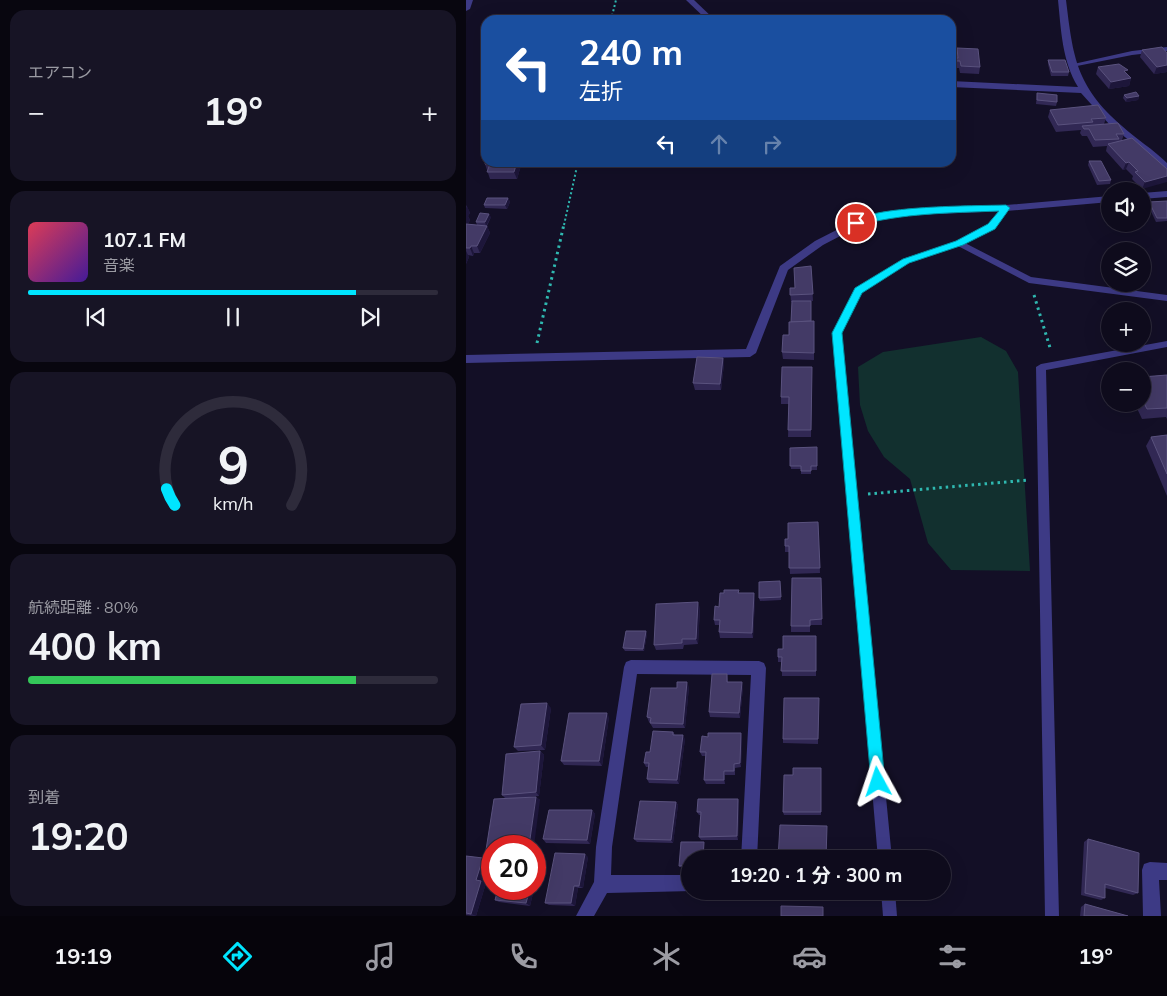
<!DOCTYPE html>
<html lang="ja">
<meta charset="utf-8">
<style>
:root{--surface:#0e0b1c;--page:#171425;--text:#f1f3f6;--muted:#9b9ba3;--line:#2e2b3b;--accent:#00e5ff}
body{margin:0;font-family:Mulish,"Noto Sans JP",sans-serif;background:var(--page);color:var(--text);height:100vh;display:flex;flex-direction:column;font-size:19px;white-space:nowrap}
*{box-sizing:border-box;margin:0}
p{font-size:16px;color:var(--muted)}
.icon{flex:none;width:28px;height:28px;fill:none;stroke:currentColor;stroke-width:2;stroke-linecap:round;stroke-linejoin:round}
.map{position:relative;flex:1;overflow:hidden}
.side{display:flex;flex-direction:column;gap:10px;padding:10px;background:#08060f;width:466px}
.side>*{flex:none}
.top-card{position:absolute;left:15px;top:15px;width:475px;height:152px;border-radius:15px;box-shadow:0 5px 20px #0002,0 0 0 1px var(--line);background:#1a4fa0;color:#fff;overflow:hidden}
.fabs{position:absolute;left:635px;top:182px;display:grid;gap:10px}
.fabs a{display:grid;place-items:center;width:50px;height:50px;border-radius:50%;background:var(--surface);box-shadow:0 5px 20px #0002,0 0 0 1px var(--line);font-size:25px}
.speed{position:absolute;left:15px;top:835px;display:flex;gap:10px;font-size:25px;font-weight:700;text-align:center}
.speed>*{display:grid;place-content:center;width:65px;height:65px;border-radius:50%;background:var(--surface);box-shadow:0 5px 20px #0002,0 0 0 1px var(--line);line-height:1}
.speed .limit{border:8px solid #d22;background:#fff;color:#111}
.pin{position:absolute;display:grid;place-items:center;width:42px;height:42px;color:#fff;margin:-21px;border:2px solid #fff;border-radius:50%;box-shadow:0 1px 5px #0007}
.me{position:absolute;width:55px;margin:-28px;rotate:355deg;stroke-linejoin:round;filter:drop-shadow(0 0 4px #0008)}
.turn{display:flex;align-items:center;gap:18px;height:105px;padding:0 15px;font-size:22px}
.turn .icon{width:65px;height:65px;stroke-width:2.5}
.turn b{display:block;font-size:35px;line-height:42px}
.lanes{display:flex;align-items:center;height:48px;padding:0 15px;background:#0003;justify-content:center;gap:25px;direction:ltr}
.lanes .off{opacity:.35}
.big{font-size:38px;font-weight:700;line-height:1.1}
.side .tile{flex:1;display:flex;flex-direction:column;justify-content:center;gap:8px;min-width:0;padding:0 18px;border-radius:15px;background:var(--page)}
.side .dial{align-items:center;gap:0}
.dial svg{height:130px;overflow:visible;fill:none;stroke:var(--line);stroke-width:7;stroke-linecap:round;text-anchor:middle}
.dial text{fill:var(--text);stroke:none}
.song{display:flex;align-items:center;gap:15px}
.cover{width:60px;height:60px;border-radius:8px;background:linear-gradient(135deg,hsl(350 70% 55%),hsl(260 70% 35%))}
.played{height:5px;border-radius:2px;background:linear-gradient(90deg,var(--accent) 80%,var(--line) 80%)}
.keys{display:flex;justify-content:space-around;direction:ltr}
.heat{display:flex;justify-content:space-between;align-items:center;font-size:28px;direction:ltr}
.charge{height:8px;border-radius:4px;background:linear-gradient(90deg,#34c759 80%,var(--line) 0)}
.trip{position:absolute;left:215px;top:850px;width:270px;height:50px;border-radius:25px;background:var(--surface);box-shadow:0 5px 20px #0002,0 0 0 1px var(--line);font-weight:700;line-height:50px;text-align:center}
.tabs{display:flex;height:80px;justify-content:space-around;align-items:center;background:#06040b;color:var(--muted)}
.tabs .icon{width:35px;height:35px}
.tabs .active{color:var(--accent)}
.tabs b{font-size:22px;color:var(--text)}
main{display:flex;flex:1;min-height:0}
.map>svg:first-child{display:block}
.green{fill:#12302f}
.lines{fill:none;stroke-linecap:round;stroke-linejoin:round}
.path-far1{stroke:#2fb8b0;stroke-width:2;stroke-dasharray:2 2.5;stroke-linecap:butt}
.path{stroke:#2fb8b0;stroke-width:3;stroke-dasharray:2.5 4;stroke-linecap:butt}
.service{fill:#3d3a85;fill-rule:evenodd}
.minor{fill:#3d3a85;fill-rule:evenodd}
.wall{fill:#312854}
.shaded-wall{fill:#1d163a}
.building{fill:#433a66;stroke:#5a527e}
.route{fill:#00e5ff;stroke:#0095a6}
</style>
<main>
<section class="side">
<div class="tile"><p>エアコン</p>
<div class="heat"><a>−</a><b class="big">19°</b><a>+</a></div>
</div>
<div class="tile">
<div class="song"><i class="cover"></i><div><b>107.1 FM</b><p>音楽</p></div></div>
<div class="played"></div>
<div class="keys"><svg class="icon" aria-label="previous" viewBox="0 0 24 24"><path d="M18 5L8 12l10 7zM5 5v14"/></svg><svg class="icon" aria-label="pause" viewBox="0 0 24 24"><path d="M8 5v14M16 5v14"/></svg><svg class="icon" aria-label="next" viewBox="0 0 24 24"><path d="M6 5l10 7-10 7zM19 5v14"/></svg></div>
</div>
<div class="tile dial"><svg viewBox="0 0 100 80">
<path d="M14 69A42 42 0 1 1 86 69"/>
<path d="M14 69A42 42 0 0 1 9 59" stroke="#00e5ff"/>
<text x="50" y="56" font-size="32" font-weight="700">9</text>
<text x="50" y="72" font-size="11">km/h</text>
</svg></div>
<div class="tile"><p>航続距離 · 80%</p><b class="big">400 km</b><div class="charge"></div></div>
<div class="tile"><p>到着</p><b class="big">19:20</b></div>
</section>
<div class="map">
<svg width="701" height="916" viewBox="0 0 701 916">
<rect width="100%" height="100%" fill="#130f26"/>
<polygon class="green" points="515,337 540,351 552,372 564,571 485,570 462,543 444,479 418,457 402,431 394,405 392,367 417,352"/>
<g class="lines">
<g class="path-far1">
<polyline points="145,20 150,0"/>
<polyline points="98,225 112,162"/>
</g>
<g class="path">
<polyline points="568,295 585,351"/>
<polyline points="71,343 98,224"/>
<polyline points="402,494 563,480"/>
</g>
<g class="service">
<polygon points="701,47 701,51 666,55 606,67 603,65 666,51"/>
<polygon points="537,206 543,206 544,208 528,228 499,243 565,277 701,295 701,301 563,283 492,246 443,263 395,293 375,333 426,859 412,859 367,333 389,289 437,259 490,241 522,224"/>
<polygon points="701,341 701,347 580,370 593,916 579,916 570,367 575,364"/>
<polygon points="415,891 429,891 431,916 417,916"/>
</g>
<g class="minor">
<polygon points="0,0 7,0 4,9 0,11"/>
<polygon points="220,0 228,0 249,20 241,20"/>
<path d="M 592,0 L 600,0 C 607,57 610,86 656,126 C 670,139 687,149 701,163 L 701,171 L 644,125 L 615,93 L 485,87 L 485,81 L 612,87 C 596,61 595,29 592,0 Z"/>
<polygon points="701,191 701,197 676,199 676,193"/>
<polygon points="644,196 644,202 540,211 444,215 401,222 357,245 322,270 290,353 284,357 0,363 0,355 280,349 314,266 349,241 396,217 444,209 540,205"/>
<polygon points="165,660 293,661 298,663 300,668 291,859 275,859 285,675 171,674 146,847 145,875 224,875 224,891 227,891 141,893 128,916 110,916 128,882 130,847 158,667 160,662"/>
<polygon points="684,862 701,863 701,880 693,880 695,916 677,916 676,870 678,864"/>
</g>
</g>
<g class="wall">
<polygon points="491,48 514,67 513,74 494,73 493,68 488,68"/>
<polygon points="676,50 701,53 701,72 688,74 674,57"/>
<polygon points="582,60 603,72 602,76 585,76 582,64"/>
<polygon points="632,67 660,74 665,78 663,86 643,89 630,74"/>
<polygon points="571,93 591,102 590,106 570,104"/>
<polygon points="658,95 673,96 672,100 660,102 657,98"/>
<polygon points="584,110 640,118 638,124 658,134 656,140 701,169 676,189 666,179 667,176 660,169 657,170 640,151 641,146 627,147 621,136 616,136 614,133 615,130 590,132 582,117"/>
<polygon points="623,161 645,180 644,184 631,185 622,165"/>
<polygon points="20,162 56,162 51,179 24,179 19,164"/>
<polygon points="42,198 44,202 41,209 19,208 18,205"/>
<polygon points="701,201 701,221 690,222 682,205 683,202"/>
<polygon points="0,205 4,213 2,216 4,220 2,224 11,225 10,222 25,217 21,226 24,233 14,253 8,253 7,256 2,255 3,257 0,264"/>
<polygon points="345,266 347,301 345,301 345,321 348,321 348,360 317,359 316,352 323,335 325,322 326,302 325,302 324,288 329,288"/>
<polygon points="257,358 258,364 255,390 229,390 227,383"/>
<polygon points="346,367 345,437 322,437 323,404 315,404 315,397"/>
<polygon points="701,375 701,419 700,417 676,419 669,404 676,404 676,377"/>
<polygon points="701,435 701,496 680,446 685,437"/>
<polygon points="351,447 351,470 345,470 345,474 335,474 335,469 325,469 324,448"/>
<polygon points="352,522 354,573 324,574 323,552 319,552 319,546 322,539"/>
<polygon points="355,578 356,625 344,625 344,632 325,632 325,626"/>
<polygon points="314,581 315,600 294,601 293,598"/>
<polygon points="273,590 273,593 289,599 287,638 254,638 253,632 253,625 249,625 248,620 258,593"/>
<polygon points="234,608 232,644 218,645 217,649 190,650 188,645"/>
<polygon points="181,634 178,651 159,651 157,648"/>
<polygon points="350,636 350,676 316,676 316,662 312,662 312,657 317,649"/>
<polygon points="261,674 262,682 277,687 274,718 244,717 243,712"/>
<polygon points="223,687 219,728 187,728 184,723 185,722 183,722 181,717 211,688"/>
<polygon points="353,698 352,744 317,743 317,739"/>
<polygon points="85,708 79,750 52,751 48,747"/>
<polygon points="143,717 136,766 98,765 95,761"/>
<polygon points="207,732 209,735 219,739 213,784 183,783 181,779 183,767 180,767 178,763 184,752"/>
<polygon points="276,737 275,767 269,768 269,775 259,775 259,784 240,784 238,780 240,756 236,756 234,752"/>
<polygon points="74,751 78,755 73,796 54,798 70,797 74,800 26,846 26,853 24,853 20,850 39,798 36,795"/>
<polygon points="355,768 355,815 318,815 317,812 327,775"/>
<polygon points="272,799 273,803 272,840 235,840 233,837 235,815 233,815 231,812"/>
<polygon points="210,802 212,805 207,843 171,842 168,839"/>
<polygon points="126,810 129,814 124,844 80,843 77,839"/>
<polygon points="622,839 672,893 667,895 639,888 639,898 635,900 615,895 618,842"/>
<polygon points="238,843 224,859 224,867 214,867 213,866"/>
<polygon points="0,856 17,858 22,861 16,881 20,883 10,916 0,915"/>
<polygon points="122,857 117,888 112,888 109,906 83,905 79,903"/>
<polygon points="32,889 68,889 64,906 33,902 29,900"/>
<polygon points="341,891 359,891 359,899 341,900"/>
<polygon points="619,904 662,916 614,916 615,907"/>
</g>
<g class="shaded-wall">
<polygon points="701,65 701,72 688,74 691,67"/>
<polygon points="665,78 663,86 643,89 645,82"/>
<polygon points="673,96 672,100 660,102 661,98"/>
<polygon points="51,162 56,162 51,179 48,172"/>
<polygon points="663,162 660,169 657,170 660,163"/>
<polygon points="701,176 701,182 676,189 679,182"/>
<polygon points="42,198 44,202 41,209 39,205"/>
<polygon points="1,206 4,213 2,216 4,220 0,228 0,208"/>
<polygon points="23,214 25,217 20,226 19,222"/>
<polygon points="21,226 24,233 14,253 11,246"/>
<polygon points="5,246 8,253 7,256 4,248"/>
<polygon points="0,251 3,257 0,264"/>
<polygon points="257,358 258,364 255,390 254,384"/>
<polygon points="288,593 289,599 287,638 286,633"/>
<polygon points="232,602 234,608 232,644 230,639"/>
<polygon points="180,631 181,634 178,651 177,649"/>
<polygon points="221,682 223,687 219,728 217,724"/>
<polygon points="276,682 277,687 274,718 273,713"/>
<polygon points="81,703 85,708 79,750 75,745"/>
<polygon points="141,713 143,717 136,766 133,761"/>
<polygon points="275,733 276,737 275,767 274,763"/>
<polygon points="217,735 219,739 213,784 211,780"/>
<polygon points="74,751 78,755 73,796 70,792"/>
<polygon points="258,771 259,775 259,784 258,780"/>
<polygon points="70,797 74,800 68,846 63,846"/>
<polygon points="272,799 273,803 272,840 271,836"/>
<polygon points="210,802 212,805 207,843 205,840"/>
<polygon points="126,810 129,814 124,844 121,840"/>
<polygon points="238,842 238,859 237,859"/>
<polygon points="73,853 77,856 69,888 69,869"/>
<polygon points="119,854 122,857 117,888 113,886"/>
<polygon points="17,858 22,861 16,881 20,883 10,916 5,914 10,880"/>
<polygon points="108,886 112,888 109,906 105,903"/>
<polygon points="64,889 68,889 64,906 60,903"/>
</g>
<g class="building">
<polygon points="696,47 701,53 701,65 691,67 676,50"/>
<polygon points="491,48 512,49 514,67 495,66 494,61 489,61 489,58 492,58"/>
<polygon points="582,60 599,60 603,72 586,72"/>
<polygon points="653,64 662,70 658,71 665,78 645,82 632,67"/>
<polygon points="670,92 673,96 661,98 658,95"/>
<polygon points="571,93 591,95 591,102 571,100"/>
<polygon points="632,105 640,118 625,119 627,122 592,125 584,110"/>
<polygon points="652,123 658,134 650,134 653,139 629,140 623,129 618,129 616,126"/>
<polygon points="666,138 701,169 701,176 679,182 669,172 672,171 663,162 660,163 642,144"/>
<polygon points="20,161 20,162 51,162 48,172 21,172 24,164 19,164"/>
<polygon points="623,161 635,161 645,180 633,181"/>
<polygon points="21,198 42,198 39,205 18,205"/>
<polygon points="701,201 701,218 691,218 683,202"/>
<polygon points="14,213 23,214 19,222 10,222"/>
<polygon points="0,224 21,226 11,246 5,246 4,248 0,248"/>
<polygon points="345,266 347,294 324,295 324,288 329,288 328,268"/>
<polygon points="326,301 345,301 345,321 325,322"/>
<polygon points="348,321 348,353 316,352 317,335 323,335 323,322"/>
<polygon points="231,357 257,358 254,384 227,383"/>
<polygon points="316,367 346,367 345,430 322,430 323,397 315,397"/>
<polygon points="701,375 701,408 681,409 676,399 676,377"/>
<polygon points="701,435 701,474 685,437"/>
<polygon points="351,447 351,466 345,466 345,471 335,471 335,466 324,466 324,448"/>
<polygon points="352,522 354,568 323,568 323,546 319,546 319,539 322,539 322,523"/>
<polygon points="326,578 355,578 356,619 344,620 344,626 325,626"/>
<polygon points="314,581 315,597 293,598 293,582"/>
<polygon points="258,590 273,590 272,593 288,593 286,633 253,632 254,620 248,620 249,606 253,607 254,593 258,593"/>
<polygon points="232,602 230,639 216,639 216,643 188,645 190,604"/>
<polygon points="160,631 180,631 177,649 157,648"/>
<polygon points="317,636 350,636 350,671 315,671 316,657 312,657 312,649 317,649"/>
<polygon points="246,674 261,674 261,682 276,682 273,713 243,712"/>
<polygon points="211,682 221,682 217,724 184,723 185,718 181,717 185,688 211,688"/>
<polygon points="318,698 353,698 352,739 317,739"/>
<polygon points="81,703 75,745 48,747 55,704"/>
<polygon points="103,713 141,713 133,761 95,761"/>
<polygon points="187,731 207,732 207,735 217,735 211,780 181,779 183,763 178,763 180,752 184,752"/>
<polygon points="242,733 275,733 274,763 268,764 268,771 258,771 258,780 238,780 240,752 234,752 236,736 242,737"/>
<polygon points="74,751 70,792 36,795 40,754"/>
<polygon points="327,768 355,768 355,812 317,812 318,775 327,775"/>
<polygon points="70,797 63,846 26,846 26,850 20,850 28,799"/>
<polygon points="232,799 272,799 271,836 233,837 235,812 231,812"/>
<polygon points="174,801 210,802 205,840 168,839"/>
<polygon points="83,810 126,810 121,840 77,839"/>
<polygon points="314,825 361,826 360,859 312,859"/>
<polygon points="622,839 673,853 672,893 639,884 639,898 619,893"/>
<polygon points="215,842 238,842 237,859 224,859 224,865 213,866"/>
<polygon points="69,853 73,853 69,869"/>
<polygon points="89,853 119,854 113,886 108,886 105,903 79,903"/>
<polygon points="0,856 17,858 10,880 15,881 5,914 0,913"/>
<polygon points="32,889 64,889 60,903 29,900"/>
<polygon points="341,891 359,891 359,897 341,898"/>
<polygon points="619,904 662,916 618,916"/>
<polygon points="315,906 357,907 357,916 315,916"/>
</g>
<path class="route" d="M 540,205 L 544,208 L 529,229 L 497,245 L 443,263 L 396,293 L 376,333 L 419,782 L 417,788 L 412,790 L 407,788 L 405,782 L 366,333 L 389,288 L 437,259 L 490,241 L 522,224 L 533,211 C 484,213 436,213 390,226 L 385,223 C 404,205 510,206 540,205 Z"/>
</svg>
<div class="fabs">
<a><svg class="icon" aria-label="sound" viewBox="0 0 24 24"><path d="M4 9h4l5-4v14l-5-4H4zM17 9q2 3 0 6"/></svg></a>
<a><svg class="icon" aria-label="layers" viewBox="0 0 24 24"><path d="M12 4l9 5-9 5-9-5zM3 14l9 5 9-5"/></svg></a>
<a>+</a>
<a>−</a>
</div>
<div class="speed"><div class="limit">20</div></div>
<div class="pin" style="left:390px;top:223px;background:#d93025"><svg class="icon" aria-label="arrive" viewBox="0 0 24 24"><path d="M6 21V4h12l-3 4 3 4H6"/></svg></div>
<svg class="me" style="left:412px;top:782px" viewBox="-20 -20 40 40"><path d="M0-17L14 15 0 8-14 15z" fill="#00e5ff" stroke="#fff" stroke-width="4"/></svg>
<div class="trip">19:20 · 1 分 · 300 m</div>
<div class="top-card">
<div class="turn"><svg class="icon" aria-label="left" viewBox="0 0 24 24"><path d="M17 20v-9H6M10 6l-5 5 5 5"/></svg><div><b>240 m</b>左折</div></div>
<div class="lanes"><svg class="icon" aria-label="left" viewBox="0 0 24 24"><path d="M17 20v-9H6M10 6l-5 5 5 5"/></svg><svg class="icon off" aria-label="ahead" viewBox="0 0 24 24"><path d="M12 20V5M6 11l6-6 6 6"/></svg><svg class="icon off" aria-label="right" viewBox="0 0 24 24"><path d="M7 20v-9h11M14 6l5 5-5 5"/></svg></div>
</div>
</div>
</main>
<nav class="tabs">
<b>19:19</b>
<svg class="icon active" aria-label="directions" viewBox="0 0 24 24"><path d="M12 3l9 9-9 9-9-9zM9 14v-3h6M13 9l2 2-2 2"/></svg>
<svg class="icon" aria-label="music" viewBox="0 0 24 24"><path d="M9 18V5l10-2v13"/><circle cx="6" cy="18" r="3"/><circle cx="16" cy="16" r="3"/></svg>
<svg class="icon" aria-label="phone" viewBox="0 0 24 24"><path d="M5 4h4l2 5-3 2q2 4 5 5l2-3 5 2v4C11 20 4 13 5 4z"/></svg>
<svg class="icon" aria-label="climate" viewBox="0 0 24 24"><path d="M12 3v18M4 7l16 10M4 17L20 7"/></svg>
<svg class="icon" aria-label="car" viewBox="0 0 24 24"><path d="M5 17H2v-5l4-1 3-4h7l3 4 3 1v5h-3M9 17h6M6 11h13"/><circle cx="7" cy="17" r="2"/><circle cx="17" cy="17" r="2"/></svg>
<svg class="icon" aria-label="filters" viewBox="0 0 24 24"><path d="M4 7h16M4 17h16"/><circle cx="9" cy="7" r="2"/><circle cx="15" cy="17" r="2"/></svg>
<b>19°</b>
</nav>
